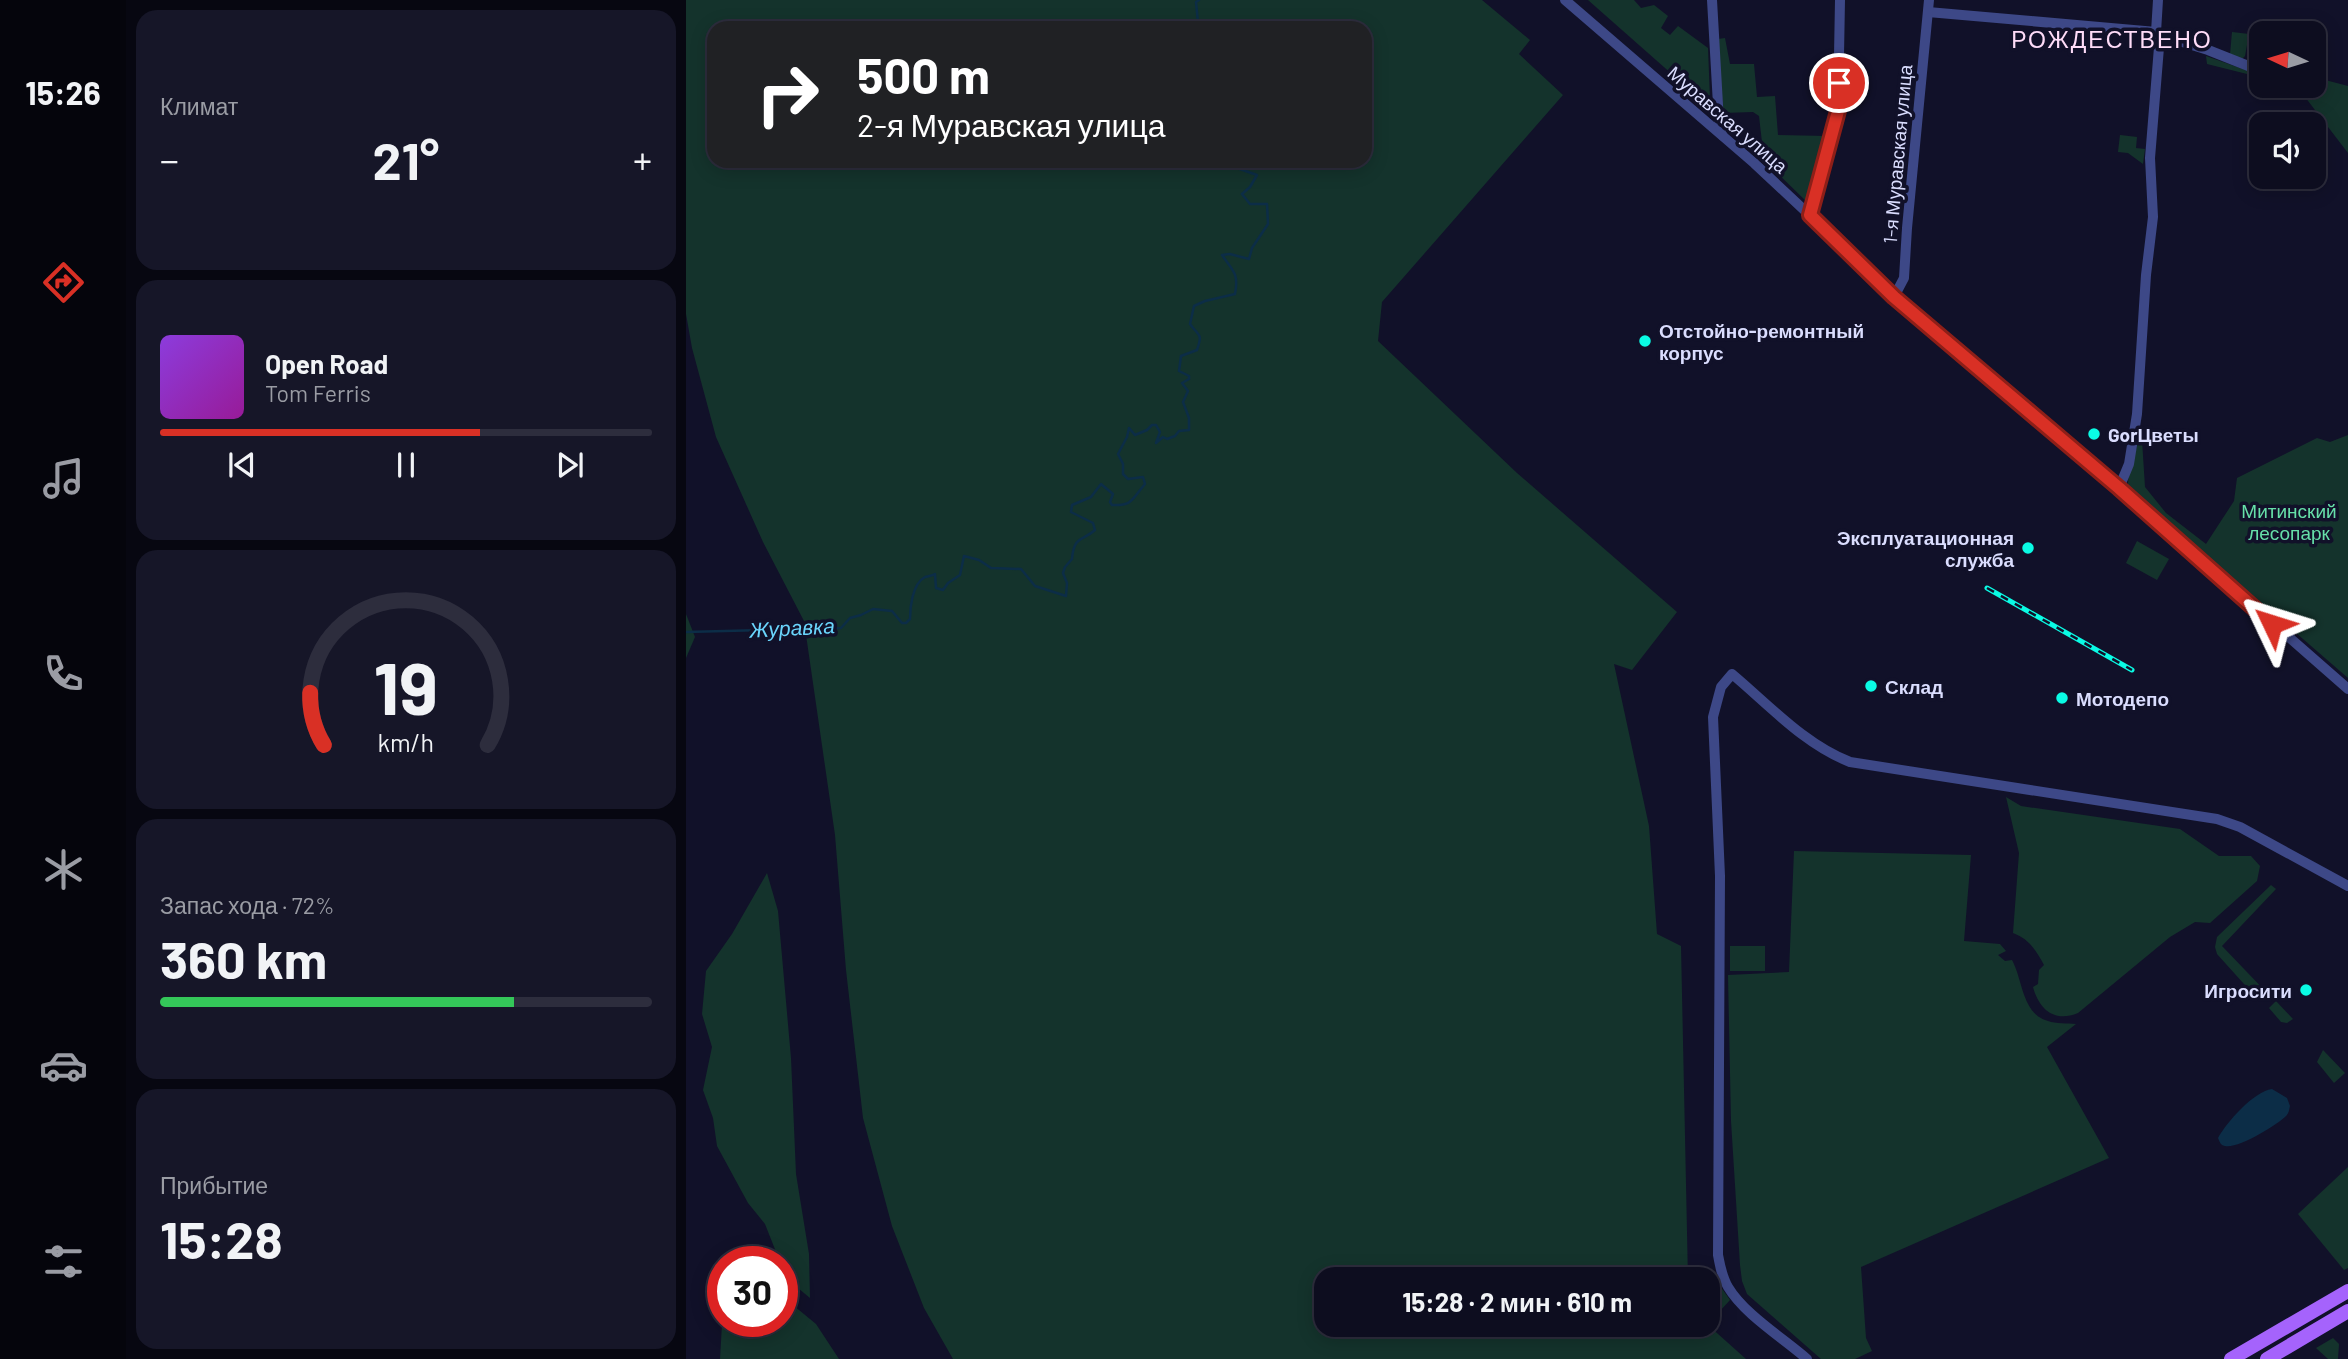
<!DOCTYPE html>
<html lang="ru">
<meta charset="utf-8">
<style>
:root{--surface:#0d0d1f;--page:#161628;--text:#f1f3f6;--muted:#9a9ca4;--line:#2d2d3d;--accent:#d93025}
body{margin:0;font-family:Barlow,sans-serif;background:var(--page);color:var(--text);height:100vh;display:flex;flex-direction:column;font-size:26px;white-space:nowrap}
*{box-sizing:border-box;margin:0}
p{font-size:23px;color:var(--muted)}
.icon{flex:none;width:38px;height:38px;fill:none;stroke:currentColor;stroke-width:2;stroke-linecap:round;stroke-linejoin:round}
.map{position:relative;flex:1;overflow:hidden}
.panel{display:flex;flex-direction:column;gap:10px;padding:10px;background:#070711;width:560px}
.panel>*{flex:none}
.banner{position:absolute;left:21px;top:21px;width:665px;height:147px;border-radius:21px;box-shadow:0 4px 18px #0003,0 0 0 2px var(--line);background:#202124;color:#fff;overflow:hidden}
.needle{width:46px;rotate:274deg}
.tools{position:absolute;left:1563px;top:21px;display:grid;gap:14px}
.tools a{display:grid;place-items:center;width:77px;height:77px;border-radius:14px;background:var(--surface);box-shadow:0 4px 18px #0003,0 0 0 2px var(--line);font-size:35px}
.speed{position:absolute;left:21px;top:1246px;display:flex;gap:14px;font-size:35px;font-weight:700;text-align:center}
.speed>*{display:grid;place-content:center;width:91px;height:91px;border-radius:50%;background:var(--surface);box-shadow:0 4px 18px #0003,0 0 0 2px var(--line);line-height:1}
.speed .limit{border:10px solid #d22;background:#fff;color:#111}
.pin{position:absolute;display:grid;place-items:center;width:60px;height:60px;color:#fff;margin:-30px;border:4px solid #fff;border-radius:50%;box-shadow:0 2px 7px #0007}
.me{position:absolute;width:77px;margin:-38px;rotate:311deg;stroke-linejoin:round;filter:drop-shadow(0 0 5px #0008)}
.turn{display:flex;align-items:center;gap:24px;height:147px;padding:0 35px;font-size:32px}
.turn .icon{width:91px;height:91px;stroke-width:2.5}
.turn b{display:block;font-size:49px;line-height:60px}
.big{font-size:52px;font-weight:700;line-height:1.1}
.panel .tile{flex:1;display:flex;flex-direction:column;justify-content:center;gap:10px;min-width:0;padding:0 24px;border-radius:21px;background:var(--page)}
.panel .dial{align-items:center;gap:0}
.dial svg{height:182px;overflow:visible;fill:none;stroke:var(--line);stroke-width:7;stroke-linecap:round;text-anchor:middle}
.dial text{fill:var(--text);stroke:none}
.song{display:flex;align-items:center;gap:21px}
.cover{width:84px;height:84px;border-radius:10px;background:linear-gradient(135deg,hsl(270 70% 55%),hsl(300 70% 35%))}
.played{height:7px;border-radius:4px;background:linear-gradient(90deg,var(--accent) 65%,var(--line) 65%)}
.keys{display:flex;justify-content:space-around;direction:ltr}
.heat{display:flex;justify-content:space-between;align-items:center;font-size:38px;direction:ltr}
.charge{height:10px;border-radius:5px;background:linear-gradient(90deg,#34c759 72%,var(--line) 0)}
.trip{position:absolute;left:628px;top:1267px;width:406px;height:70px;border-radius:21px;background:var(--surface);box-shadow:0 4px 18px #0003,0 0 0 2px var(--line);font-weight:700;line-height:70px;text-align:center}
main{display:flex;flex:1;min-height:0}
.tab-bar{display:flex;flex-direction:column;width:126px;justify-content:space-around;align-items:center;background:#05050c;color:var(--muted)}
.tab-bar .icon{width:49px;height:49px}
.tab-bar .on{color:var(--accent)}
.tab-bar b{font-size:32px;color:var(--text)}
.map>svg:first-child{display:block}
.green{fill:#14332c;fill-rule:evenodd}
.water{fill:#0c2d47}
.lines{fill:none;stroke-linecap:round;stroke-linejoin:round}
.stream{stroke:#0c2d47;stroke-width:2.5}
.minor{stroke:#3d4887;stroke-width:10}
.major{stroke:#a563fc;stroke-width:14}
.rail-casing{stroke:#0afbe4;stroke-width:5}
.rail{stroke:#111129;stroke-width:2.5;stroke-dasharray:8;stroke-linecap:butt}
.route-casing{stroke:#8d1f18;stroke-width:18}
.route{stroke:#d93025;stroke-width:12}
.poi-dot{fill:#0afbe4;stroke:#111129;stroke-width:2.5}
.labels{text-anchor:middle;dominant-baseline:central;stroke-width:7;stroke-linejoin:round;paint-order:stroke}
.street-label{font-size:19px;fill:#daddfe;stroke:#111129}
.poi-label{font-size:19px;font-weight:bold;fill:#daddfe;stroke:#111129;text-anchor:start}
.park-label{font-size:19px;fill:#66dfa9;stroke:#111129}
.water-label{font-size:21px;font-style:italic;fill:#6ad5fc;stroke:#111129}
.quarter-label{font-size:23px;letter-spacing:2px;fill:#fedcf8;stroke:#111129}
</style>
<main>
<nav class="tab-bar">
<b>15:26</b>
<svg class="icon on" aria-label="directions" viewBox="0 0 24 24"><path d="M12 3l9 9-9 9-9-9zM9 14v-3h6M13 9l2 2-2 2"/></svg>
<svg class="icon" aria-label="music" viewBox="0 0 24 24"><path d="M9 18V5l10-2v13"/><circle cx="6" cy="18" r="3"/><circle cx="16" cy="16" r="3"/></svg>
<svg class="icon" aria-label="phone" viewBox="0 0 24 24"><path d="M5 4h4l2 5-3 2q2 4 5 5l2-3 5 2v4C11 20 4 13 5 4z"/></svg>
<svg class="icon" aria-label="climate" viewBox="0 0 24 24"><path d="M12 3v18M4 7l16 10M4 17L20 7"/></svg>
<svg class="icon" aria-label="car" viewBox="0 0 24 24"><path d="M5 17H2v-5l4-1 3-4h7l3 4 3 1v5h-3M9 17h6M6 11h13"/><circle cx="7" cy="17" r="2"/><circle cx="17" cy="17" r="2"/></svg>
<svg class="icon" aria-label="filters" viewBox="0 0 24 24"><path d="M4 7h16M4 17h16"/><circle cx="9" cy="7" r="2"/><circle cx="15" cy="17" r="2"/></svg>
</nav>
<section class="panel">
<div class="tile"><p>Климат</p>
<div class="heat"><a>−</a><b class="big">21°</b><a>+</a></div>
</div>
<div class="tile">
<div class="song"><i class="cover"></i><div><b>Open Road</b><p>Tom Ferris</p></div></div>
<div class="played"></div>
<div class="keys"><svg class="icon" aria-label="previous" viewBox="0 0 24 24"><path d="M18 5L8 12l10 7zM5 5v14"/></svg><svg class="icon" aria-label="pause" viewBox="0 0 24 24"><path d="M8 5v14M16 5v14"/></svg><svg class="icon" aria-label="next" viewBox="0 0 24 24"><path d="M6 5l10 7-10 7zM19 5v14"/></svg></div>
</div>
<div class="tile dial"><svg viewBox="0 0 100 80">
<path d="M14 69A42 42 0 1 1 86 69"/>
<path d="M14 69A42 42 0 0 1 8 46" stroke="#d93025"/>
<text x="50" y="56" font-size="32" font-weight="700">19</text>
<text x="50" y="72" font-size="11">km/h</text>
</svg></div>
<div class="tile"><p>Запас хода · 72%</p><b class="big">360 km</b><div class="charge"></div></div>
<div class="tile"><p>Прибытие</p><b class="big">15:28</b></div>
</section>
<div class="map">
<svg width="1662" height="1359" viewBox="0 0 1662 1359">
<rect width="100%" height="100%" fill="#111129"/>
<g class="green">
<path d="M 0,0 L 796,0 L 844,40 L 833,54 L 877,95 L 696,302 L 692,341 L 831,473 L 991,612 L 946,670 L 928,664 L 963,826 L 971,934 L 995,946 L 1002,1279 L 640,1279 L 640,1325 L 1022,1325 L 1060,1359 L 267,1359 L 238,1308 L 206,1226 L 177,1118 L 160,970 L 149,835 L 118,621 L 77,542 L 30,437 L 6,348 L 0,314 ZM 679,28 L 679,161 L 28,161 L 28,28 Z"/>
<polygon points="902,0 948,0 955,8 968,5 982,16 975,28 984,35 992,26 1022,48 1024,99 1013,98"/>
<polygon points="1546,32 1563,34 1559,56 1555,60 1544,55"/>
<polygon points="1039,38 1044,64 1068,64 1071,97 1089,96 1092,135 1141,136 1123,204 1078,160 1073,116 1067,112 1037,113 1032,39"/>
<polygon points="1520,56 1574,75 1574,82 1571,82 1569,76 1521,64"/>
<polygon points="1628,77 1662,86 1662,153 1619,97 1599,86 1612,86 1629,91 1629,87 1626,86"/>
<polygon points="1434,135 1451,137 1450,148 1459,149 1457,164 1442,153 1432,152"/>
<path d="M 1662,435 L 1662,678 L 1442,487 C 1441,471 1450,456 1452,440 L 1456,440 L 1459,487 L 1480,513 L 1520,544 L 1548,501 L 1551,478 L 1631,438 L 1644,442 Z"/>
<polygon points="1451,541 1483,559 1471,580 1440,563"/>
<polygon points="0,614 9,637 0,658"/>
<path d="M 1320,797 L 1335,806 L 1494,829 L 1533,856 L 1565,856 L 1574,866 L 1571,881 L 1524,923 L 1509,922 L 1484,937 L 1392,1013 C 1368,1023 1353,1009 1347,987 L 1352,984 L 1353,970 L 1358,965 C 1350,950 1343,939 1327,933 L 1333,853 Z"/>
<path d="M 1108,851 L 1285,855 L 1278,941 L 1314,944 L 1320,951 L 1312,955 L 1319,961 L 1326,960 C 1337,980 1336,1014 1362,1021 C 1370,1024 1381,1023 1390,1024 L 1361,1047 L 1423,1158 L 1175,1267 L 1180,1338 L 1186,1351 L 1169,1359 L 1135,1359 L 1061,1294 L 1056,1281 L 1054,1265 L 1045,1121 L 1042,975 L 1103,972 Z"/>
<polygon points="81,873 92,911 105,1058 110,1174 123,1254 124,1298 101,1279 96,1262 94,1262 79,1224 62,1203 31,1146 27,1118 17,1090 26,1047 16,1014 20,971 46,934"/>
<polygon points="1585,885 1590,889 1536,946 1582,994 1576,1000 1567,994 1531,954 1529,947 1531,937"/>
<rect x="1044" y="946" width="35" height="25"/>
<polygon points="1590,1001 1607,1019 1601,1023 1595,1022 1583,1008"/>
<polygon points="1637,1050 1659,1073 1648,1083 1631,1062"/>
<polygon points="1662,1167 1662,1268 1658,1270 1612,1214"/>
<polygon points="1027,1276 1044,1300 1022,1324 1022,1279 1004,1279"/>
<polygon points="96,1296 130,1324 153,1359 34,1359 37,1307 37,1321 96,1321"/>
<polygon points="1647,1338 1653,1344 1652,1359 1642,1359 1630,1348"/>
</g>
<path class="water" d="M 1586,1089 L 1601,1098 L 1604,1106 C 1603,1110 1603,1113 1600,1116 C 1591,1125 1552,1149 1539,1146 C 1534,1145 1534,1142 1532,1138 C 1541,1122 1567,1092 1586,1089 Z"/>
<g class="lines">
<g class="stream">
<polyline points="513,0 510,2 512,23 520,24 523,28"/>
<path d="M 0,632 L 155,628 L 164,618 L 175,615 L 187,609 L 206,611 L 216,623 L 220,623 L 224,619 C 224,608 226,584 239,577 C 242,576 246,576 249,574 L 250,588 L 257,590 L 262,583 L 274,575 L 278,556 L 293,560 L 305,568 L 335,569 L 349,586 L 380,596 L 381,583 L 377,573 L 379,567 L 386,559 C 388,535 397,541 409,530 L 407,523 L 385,512 L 386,505 L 405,497 L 415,484 L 427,494 L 424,502 L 426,505 C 447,506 446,499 459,484 L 457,477 L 442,479 L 437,474 L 437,464 L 432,454 L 441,437 L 443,428 L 449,435 L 461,430 L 466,425 L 470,425 L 474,432 L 470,443 L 477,437 L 481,439 L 489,436 L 493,431 L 503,430 L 503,418 L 497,402 L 502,391 L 496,383 L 503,379 L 503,376 L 493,371 L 495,356 L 511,350 C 517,332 513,337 504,324 L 508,306 L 519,301 L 549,294 C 553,273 547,271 536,255 L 544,254 L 563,259 L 566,248 L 582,224 L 581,204 L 564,204 L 556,194 L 564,187 L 571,175 L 551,168 L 550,161"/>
</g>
<g class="minor">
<polyline points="879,0 1068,163 1244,328 1433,488 1662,689"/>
<polyline points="1026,0 1033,122 1037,136"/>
<polyline points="1242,12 1470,32 1474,35 1522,50 1575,71"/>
<polyline points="1470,32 1472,0"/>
<polyline points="1123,215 1129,203 1152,111 1154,0"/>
<polyline points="1208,297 1218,278 1221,228 1243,0"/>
<polyline points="1433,488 1443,464 1451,414 1460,275 1467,217 1464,158 1474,35"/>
<path d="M 1121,1359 C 1097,1338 1058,1314 1042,1287 C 1036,1277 1034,1266 1032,1255 L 1034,876 L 1027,717 L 1035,687 L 1046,674 C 1083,705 1118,744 1164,762 L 1531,819 L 1554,827 L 1662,886"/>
</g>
<g class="major">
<polyline points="1545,1359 1662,1291"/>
<polyline points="1581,1359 1662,1311"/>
</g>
<g class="rail-casing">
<polyline id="rail" points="1301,588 1446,670"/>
</g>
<use href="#rail" class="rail"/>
</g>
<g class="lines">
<g class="route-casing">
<polyline id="route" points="1153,83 1152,111 1124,215 1208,297 1433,488 1586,624"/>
</g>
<use href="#route" class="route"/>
</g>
<g class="poi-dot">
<circle cx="959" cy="341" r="7"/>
<circle cx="1408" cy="434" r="7"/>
<circle cx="1342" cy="548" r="7"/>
<circle cx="1185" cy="686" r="7"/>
<circle cx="1376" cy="698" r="7"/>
<circle cx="1620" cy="990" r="7"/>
</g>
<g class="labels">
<g class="street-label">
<text transform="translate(1042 119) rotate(41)">Муравская улица</text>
<text transform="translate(1211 154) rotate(-85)">1-я Муравская улица</text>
</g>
<g class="poi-label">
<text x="973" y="330">Отстойно-ремонтный<tspan x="973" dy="22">корпус</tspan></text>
<text x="1422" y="434">GorЦветы</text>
<text x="1328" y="537" text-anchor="end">Эксплуатационная<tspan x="1328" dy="22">служба</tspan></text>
<text x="1199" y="686">Склад</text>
<text x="1390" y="698">Мотодепо</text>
<text x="1606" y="990" text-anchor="end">Игросити</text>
</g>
<g class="park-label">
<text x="1603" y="510">Митинский<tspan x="1603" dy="22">лесопарк</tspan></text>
</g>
<g class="water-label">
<text transform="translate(106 627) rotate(-3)">Журавка</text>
</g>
<g class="quarter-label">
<text x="1426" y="39">РОЖДЕСТВЕНО</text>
</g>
</g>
</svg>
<div class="tools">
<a><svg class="needle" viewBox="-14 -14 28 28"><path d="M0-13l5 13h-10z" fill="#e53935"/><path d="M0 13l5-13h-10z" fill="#9a9ca4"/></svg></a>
<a><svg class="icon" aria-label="sound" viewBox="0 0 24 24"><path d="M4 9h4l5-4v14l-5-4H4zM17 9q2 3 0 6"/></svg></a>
</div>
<div class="speed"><div class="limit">30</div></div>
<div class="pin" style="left:1153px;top:83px;background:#d93025"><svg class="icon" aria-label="arrive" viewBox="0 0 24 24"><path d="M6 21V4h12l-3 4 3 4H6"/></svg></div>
<svg class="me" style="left:1586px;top:624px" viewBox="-20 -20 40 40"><path d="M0-17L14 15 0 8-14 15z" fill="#d93025" stroke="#fff" stroke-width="4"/></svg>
<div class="trip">15:28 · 2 мин · 610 m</div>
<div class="banner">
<div class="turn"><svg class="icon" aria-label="right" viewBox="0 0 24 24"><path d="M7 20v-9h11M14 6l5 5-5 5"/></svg><div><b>500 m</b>2-я Муравская улица</div></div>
</div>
</div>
</main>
